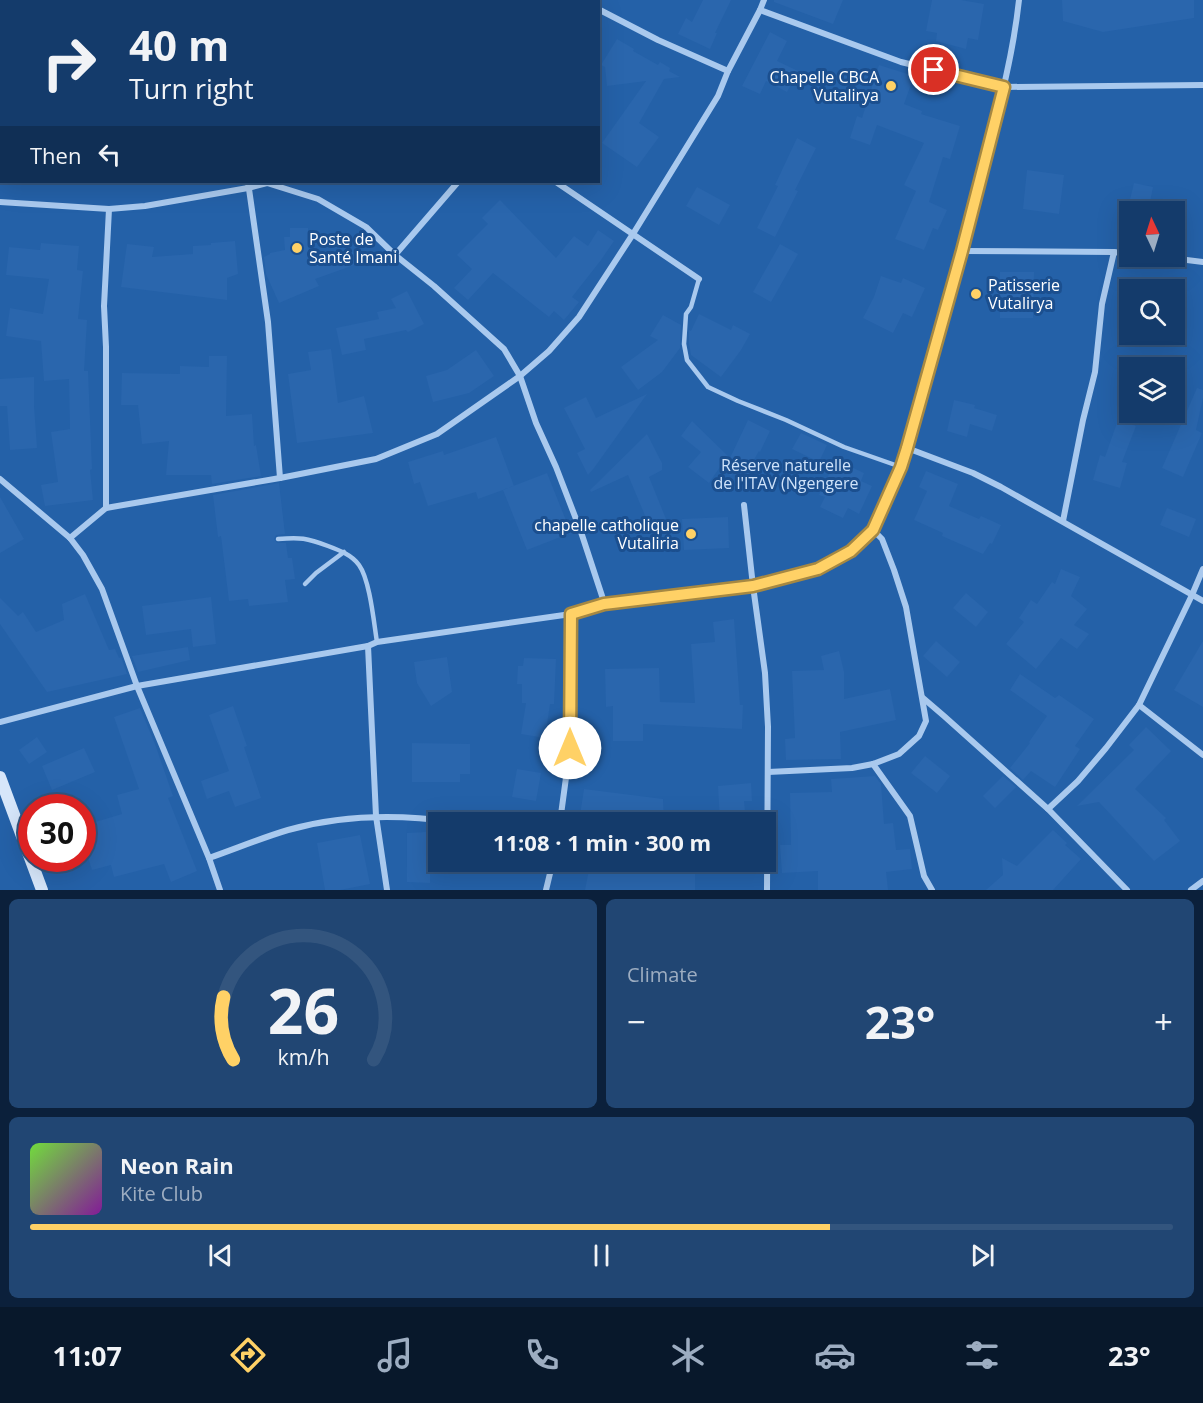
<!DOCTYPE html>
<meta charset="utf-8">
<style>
:root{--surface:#143b6b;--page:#214673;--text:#f1f3f6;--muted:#9dadc1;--line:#33557e;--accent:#ffd166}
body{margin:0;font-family:"Open Sans",sans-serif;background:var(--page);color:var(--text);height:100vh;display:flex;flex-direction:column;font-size:22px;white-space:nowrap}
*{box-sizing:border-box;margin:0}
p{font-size:20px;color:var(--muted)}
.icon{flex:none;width:33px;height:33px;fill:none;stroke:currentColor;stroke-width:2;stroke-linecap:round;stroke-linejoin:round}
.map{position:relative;height:890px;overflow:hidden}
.sheet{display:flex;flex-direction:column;gap:9px;padding:9px;background:#0b203b;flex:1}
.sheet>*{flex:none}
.hud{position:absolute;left:0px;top:0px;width:600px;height:183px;box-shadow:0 6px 24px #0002,0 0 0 2px var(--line);background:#143b6b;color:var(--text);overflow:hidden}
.needle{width:39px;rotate:356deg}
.controls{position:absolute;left:1119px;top:201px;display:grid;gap:12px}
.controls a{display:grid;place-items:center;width:66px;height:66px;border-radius:0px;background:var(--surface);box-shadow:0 6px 24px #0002,0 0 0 2px var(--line);font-size:30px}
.speed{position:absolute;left:18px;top:794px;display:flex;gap:12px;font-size:30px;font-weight:700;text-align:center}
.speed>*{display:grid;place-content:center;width:78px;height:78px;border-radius:50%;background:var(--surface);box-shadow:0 6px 24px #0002,0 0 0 2px var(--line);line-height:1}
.speed .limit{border:9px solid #d22;background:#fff;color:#111}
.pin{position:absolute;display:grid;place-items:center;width:51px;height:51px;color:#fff;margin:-26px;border:3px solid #fff;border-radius:50%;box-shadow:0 2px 6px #0007}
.me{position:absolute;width:66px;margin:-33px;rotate:0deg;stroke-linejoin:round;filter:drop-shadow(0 0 4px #0008)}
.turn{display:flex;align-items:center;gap:21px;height:126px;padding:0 30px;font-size:27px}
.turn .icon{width:78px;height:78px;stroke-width:2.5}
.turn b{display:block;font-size:42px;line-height:51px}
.then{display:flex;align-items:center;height:57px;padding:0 30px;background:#0003;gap:12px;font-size:22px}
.big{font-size:45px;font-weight:700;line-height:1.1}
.sheet .widget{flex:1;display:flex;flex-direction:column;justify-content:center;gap:9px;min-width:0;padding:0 21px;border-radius:9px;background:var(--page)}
.sheet .dial{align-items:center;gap:0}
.dial svg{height:156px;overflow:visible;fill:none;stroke:var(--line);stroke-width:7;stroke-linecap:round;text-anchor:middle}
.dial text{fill:var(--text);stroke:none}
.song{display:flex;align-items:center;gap:18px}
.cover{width:72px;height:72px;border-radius:9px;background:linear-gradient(135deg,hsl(100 70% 55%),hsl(290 70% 35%))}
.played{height:6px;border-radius:3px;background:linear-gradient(90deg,var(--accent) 70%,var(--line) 70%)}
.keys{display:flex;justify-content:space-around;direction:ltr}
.heat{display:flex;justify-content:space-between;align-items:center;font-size:33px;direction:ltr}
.sheet .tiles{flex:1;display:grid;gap:9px;grid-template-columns:1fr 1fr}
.widget:last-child{grid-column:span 2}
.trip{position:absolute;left:428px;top:812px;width:348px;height:60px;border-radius:0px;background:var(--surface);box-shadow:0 6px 24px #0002,0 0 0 2px var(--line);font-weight:700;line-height:60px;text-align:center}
.dock{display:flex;height:96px;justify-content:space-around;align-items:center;background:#08182b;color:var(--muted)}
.dock .icon{width:42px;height:42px}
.dock .active{color:var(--accent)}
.dock b{font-size:27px;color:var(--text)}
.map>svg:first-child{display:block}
.green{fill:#2461a8;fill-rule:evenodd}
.building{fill:#2a66ad}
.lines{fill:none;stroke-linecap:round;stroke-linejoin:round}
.lane{stroke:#a9c9ee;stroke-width:4.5}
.street{stroke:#a9c9ee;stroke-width:6}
.secondary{stroke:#d6e6fa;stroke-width:12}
.route-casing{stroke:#a68842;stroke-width:15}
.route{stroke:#ffd166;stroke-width:10}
.poi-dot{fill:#ffd166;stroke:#1b4f8f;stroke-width:2}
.labels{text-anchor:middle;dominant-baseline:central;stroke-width:6;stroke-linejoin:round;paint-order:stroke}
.poi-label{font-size:16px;fill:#fff;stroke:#1b4f8f;text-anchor:end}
.park-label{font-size:16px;fill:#cfe3fa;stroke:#1b4f8f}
</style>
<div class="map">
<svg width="1203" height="890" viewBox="0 0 1203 890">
<rect width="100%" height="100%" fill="#1b4f8f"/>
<path class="green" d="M 0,0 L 1203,0 L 1203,890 L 0,890 ZM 2,2 L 598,2 L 598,182 L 2,182 ZM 1130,212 L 1174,212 L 1174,256 L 1130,256 ZM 1130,290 L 1174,290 L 1174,334 L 1130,334 ZM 1130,368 L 1174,368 L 1174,412 L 1130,412 ZM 32,807 L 82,807 L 82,858 L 32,858 ZM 438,822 L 765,822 L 765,861 L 438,861 Z"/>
<g class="building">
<polygon points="703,0 731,0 715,33 717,33 710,49 678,34 686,18 692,22"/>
<polygon points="774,0 843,0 833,24 774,2"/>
<polygon points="932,0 961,0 984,4 978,40 968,38 966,49 936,41 937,33 926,31"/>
<polygon points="1062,0 1194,0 1194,18 1103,32 1063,21"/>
<polygon points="770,32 787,41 777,61 798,71 787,92 766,81 760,94 742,86"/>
<polygon points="617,39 634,49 633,51 658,65 660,62 670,68 669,71 680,77 664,79 639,123 659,137 637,167 602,143 646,81 607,86 605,67 601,65"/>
<polygon points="879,65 914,76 904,104 922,111 921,114 960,126 950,159 943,157 929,202 947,210 938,230 933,228 924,250 895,239 916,191 904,185 924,143 877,125 870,145 850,138 857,116 862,118"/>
<polygon points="797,138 816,148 795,190 798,191 775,237 757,228 778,186 775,185"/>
<polygon points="1027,170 1064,175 1059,214 1023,209"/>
<polygon points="1134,183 1153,187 1148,212 1127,212"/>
<polygon points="697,187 730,205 719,225 686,206"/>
<polygon points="500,200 556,258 574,236 588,246 598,230 614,241 601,260 572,297 579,302 564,320 554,311 549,317 493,273 468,300 454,288 472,269 457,255 488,224 482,218"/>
<polygon points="290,228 308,228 309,264 352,249 357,264 315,279 319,286 279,303 266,274 264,257 270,254 270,253 285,250 284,237 290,237"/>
<polygon points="235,241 238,274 227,278 227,300 121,287 127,244 154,247 152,257 193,254 193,246 211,245 211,243"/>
<polygon points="41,243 79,246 77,270 83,271 78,319 87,320 84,371 88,371 92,469 90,470 93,500 45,506 41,485 58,482 51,432 70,429 69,379 44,381 41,341 6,336 10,308 43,314 49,279 6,275 9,247 40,250"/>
<polygon points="780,244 798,254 771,302 753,292"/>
<polygon points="1000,272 1034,272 1033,318 1000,318"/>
<polygon points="881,276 901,283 903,278 925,288 912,317 903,313 893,333 863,318 874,297"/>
<polygon points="407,291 424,324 408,332 406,330 364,339 366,350 342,355 336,328 379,319 377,312 396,308 391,299"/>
<polygon points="699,314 731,330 733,325 750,334 741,350 721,377 691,355 689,344 689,330 691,331"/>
<polygon points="663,315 681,325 680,348 662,372 638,390 621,367 658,340 650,336"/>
<polygon points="331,349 338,403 364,396 373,433 297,443 288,374 311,370 308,352"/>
<polygon points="476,350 494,376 469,393 433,402 426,376 447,370"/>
<polygon points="209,356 227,356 226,416 252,414 254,446 256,445 261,476 212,484 211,475 166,475 169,441 142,444 138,405 121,405 122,373 180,374 180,366 209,367"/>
<polygon points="34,377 34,406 37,448 10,450 7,406 0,406 0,379"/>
<polygon points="1197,388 1203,390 1203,398 1196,430 1202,433 1183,477 1162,468"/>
<polygon points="647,394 594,468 588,475 577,453 585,449 564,408 586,397 596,418"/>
<polygon points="954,400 975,405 974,408 997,415 992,431 970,424 967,437 947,431"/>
<polygon points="748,420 770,431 760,452 759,451 745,475 736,470 731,476 720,467 709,483 688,467 701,452 681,436 692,421 730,458"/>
<polygon points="1118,420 1136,426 1122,462 1127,463 1120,488 1093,480 1100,455 1105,457"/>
<polygon points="801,433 827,445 819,462 792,449"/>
<polygon points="647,434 662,463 662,470 649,477 666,519 649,525 628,475 591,492 590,490"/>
<polygon points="496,437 514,486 478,499 476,492 428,506 420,482 414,484 408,462 443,451 444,455"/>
<polygon points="836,460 864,473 861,481 872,486 859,514 848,508 843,518 820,507 825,497 819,495"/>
<polygon points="926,471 958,484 949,506 979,519 981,516 1001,525 992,544 990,543 983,554 942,536 943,533 914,520 927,491 919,487"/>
<polygon points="547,473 571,533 527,550 503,490"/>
<polygon points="279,483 285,534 276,535 274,539 277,543 286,543 288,558 292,558 295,579 285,580 288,602 249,606 248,599 229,601 221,536 218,537 213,495"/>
<polygon points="0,497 24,539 0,553"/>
<polygon points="1167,508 1196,519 1189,537 1160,525"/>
<polygon points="728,517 729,548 684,550 682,519"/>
<polygon points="1061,569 1080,577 1071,596 1087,609 1074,625 1089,634 1077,649 1061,638 1036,669 1006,644 1024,622 1019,618 1031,600 1037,604 1052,582 1055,584"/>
<polygon points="966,593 988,612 976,627 953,608"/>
<polygon points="85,594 109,650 115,649 119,658 121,657 127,674 47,692 0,624 0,598 18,616 23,612 36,632 64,620 62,604"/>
<polygon points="211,597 216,644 193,647 191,629 146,635 142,606"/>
<polygon points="734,619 740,705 743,705 742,729 643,724 643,741 613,741 613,706 606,707 605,669 659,668 660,702 695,703 691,644 715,642 713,622"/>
<polygon points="936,641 960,662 947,677 923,656"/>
<polygon points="1203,641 1203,707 1174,690"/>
<polygon points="188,647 190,660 138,672 132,656"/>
<polygon points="839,651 844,672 844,699 890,689 896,720 840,732 841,759 786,760 785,739 795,738 792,671 824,670 821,656"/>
<polygon points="447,657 452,692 431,706 417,683 414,662"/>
<polygon points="524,658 556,659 554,704 550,704 545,738 521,734 526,703 522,703 522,684 517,684 518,666 523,666"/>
<polygon points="1020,674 1055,698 1059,695 1094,719 1075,746 1080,749 1055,787 1031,771 1023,780 1010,768 1030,743 1029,742 1047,716 1010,690"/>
<polygon points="233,706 247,746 244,747 261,798 235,807 229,791 207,799 201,781 229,771 209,715"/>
<polygon points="140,708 155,744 173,796 168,798 197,871 171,882 164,864 114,877 111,865 92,870 82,839 82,826 122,814 117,795 139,789 114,717"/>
<polygon points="1146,727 1171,751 1135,789 1166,818 1164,820 1180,841 1154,861 1099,802 1077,806 1134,750 1129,745"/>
<polygon points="37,737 47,752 29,764 19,750"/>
<polygon points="412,743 470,744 470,774 460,774 460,782 412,782"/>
<polygon points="84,748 95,772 52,790 42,766"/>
<polygon points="925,756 950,776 937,793 911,773"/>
<polygon points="517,769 541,773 536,801 512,797"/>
<polygon points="875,776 881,784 884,824 893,823 896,850 910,849 912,869 886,872 888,890 818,890 818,871 782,873 780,845 791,845 790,793 832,792 831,779"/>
<polygon points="1003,776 1016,787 995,808 983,796"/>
<polygon points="751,783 752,801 744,801 746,822 720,822 718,786"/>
<polygon points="584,789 663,799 664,822 579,822"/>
<polygon points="1053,830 1067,843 1065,845 1081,859 1053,890 986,890 1003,875 1002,858 1017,866"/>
<polygon points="427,832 427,847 438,846 438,869 430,869 430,883 407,882 407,833"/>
<polygon points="360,835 370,884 340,890 325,890 317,843"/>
<polygon points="590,865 642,871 642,874 695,874 695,890 585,890"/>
</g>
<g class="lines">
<g class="lane">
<polyline points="699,279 691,307 686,314 684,344 687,360 708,387 738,401 786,420 844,447 901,467"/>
<path d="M 278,539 C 300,537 307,538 328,546 C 339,550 352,555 359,565 C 370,580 374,624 377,642"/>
<polyline points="305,584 316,573 344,552"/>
</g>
<g class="street">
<polyline points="126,0 129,2"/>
<polyline points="582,0 585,2"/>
<polyline points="258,2 258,0"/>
<polyline points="598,9 658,40 728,71"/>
<polyline points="760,10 901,62 1004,87 1203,85"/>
<polyline points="248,182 268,322 280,478"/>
<polyline points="556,182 699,279"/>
<polyline points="0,202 109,209 145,206 248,188 267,183 318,199 366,227 395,255 434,286 504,349 520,376 536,423 556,467 581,532 605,605"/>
<polyline points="962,251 1114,252 1130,254"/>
<polyline points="395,255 458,182"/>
<polyline points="1155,256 1203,262"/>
<polyline points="907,448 973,473 1001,487 1203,601"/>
<polyline points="0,479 70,538 83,555 102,589 137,686 209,858 220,890"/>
<polyline points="744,505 753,586 765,673 768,727 767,890"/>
<polyline points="106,508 106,347 104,306 109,209"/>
<polyline points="1063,521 1083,420 1095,372 1102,304 1114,252"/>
<polyline points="70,538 106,508 280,478 376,459 437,434 520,376 549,351 579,317 633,234 718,96 728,71 760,10 764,0"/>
<polyline points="368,646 376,816 387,890"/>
<polyline points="923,698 944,716 1048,809 1127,890"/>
<polyline points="1139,705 1203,755"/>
<path d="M 0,722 L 137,686 L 368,646 L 377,642 L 571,614 L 605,605 L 753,586 L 817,569 L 851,551 L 873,530 L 901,467 L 907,448 C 933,354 960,260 984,165 C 998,111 1013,56 1019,0"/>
<polyline points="873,764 910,816 924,876 932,890"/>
<polyline points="768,772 852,768 873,764 899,754 919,736 926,721 906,607 894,570 882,539 873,530"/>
<polyline points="1048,809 1078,781 1106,748 1139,705 1192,595 1203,569"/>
<polyline points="560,822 570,748 571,614"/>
<path d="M 209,858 C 235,849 261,838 288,830 C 342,815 397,814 453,822"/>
<polyline points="546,890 553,861"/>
<polyline points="1191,890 1203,881"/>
</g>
<polyline class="secondary" points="0,777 42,890"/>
</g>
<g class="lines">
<g class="route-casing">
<polyline id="route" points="570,748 571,614 604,604 753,586 818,569 851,551 873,530 901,467 907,448 962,251 1004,87 934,70"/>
</g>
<use href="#route" class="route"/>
</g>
<g class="poi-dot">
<circle cx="891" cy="86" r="6"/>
<circle cx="297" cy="248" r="6"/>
<circle cx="976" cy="294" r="6"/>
<circle cx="691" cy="534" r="6"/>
</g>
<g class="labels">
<g class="poi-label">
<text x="879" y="77">Chapelle CBCA<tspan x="879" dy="18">Vutalirya</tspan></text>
<text x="309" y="239" text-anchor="start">Poste de<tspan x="309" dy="18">Santé Imani</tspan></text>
<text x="988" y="285" text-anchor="start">Patisserie<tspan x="988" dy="18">Vutalirya</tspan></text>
<text x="679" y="525">chapelle catholique<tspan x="679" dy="18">Vutaliria</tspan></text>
</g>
<g class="park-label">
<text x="786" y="465">Réserve naturelle<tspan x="786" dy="18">de l'ITAV (Ngengere</tspan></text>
</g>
</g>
</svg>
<div class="controls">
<a><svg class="needle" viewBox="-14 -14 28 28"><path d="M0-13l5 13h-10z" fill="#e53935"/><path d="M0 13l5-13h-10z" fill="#9dadc1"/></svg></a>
<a><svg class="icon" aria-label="search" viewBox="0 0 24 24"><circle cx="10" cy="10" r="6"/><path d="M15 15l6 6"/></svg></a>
<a><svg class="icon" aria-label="layers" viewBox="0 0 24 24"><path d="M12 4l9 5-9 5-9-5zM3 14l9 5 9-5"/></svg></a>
</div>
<div class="speed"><div class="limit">30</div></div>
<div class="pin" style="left:934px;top:70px;background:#d93025"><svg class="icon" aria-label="arrive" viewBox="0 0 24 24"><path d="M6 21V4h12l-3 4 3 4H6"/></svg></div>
<svg class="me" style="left:570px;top:748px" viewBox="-20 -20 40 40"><circle r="19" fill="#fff"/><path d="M0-13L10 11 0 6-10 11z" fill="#ffd166"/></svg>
<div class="trip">11:08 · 1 min · 300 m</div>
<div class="hud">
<div class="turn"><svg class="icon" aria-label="right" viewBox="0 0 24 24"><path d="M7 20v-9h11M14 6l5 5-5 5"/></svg><div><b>40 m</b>Turn right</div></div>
<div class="then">Then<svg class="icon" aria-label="left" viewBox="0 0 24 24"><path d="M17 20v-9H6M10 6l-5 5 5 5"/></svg></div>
</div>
</div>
<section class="sheet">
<div class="tiles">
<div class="widget dial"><svg viewBox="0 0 100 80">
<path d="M14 69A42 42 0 1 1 86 69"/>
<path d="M14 69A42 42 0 0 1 9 37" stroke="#ffd166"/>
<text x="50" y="56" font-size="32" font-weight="700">26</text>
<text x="50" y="72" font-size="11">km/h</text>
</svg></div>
<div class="widget"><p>Climate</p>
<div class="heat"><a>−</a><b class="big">23°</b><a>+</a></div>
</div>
<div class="widget">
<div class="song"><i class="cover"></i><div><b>Neon Rain</b><p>Kite Club</p></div></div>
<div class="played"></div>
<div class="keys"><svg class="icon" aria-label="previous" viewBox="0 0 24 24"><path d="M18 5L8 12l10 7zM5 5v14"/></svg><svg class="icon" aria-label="pause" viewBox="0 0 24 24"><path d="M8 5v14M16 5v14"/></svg><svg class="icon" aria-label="next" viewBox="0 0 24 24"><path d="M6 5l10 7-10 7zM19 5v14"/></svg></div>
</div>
</div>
</section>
<nav class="dock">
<b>11:07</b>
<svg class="icon active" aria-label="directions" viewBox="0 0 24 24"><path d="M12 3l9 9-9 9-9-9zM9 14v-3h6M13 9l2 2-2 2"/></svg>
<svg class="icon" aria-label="music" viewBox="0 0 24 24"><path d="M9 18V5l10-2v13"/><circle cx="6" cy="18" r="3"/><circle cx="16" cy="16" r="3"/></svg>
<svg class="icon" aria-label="phone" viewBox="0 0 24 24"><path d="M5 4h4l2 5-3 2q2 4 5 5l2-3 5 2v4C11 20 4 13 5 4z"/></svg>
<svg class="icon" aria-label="climate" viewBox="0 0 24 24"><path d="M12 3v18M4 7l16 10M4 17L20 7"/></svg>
<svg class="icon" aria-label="car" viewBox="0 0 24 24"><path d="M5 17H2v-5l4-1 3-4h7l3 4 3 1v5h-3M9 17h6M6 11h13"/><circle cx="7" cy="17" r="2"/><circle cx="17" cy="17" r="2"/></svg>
<svg class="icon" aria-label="filters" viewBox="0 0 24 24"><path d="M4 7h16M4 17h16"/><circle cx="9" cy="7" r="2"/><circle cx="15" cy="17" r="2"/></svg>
<b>23°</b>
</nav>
